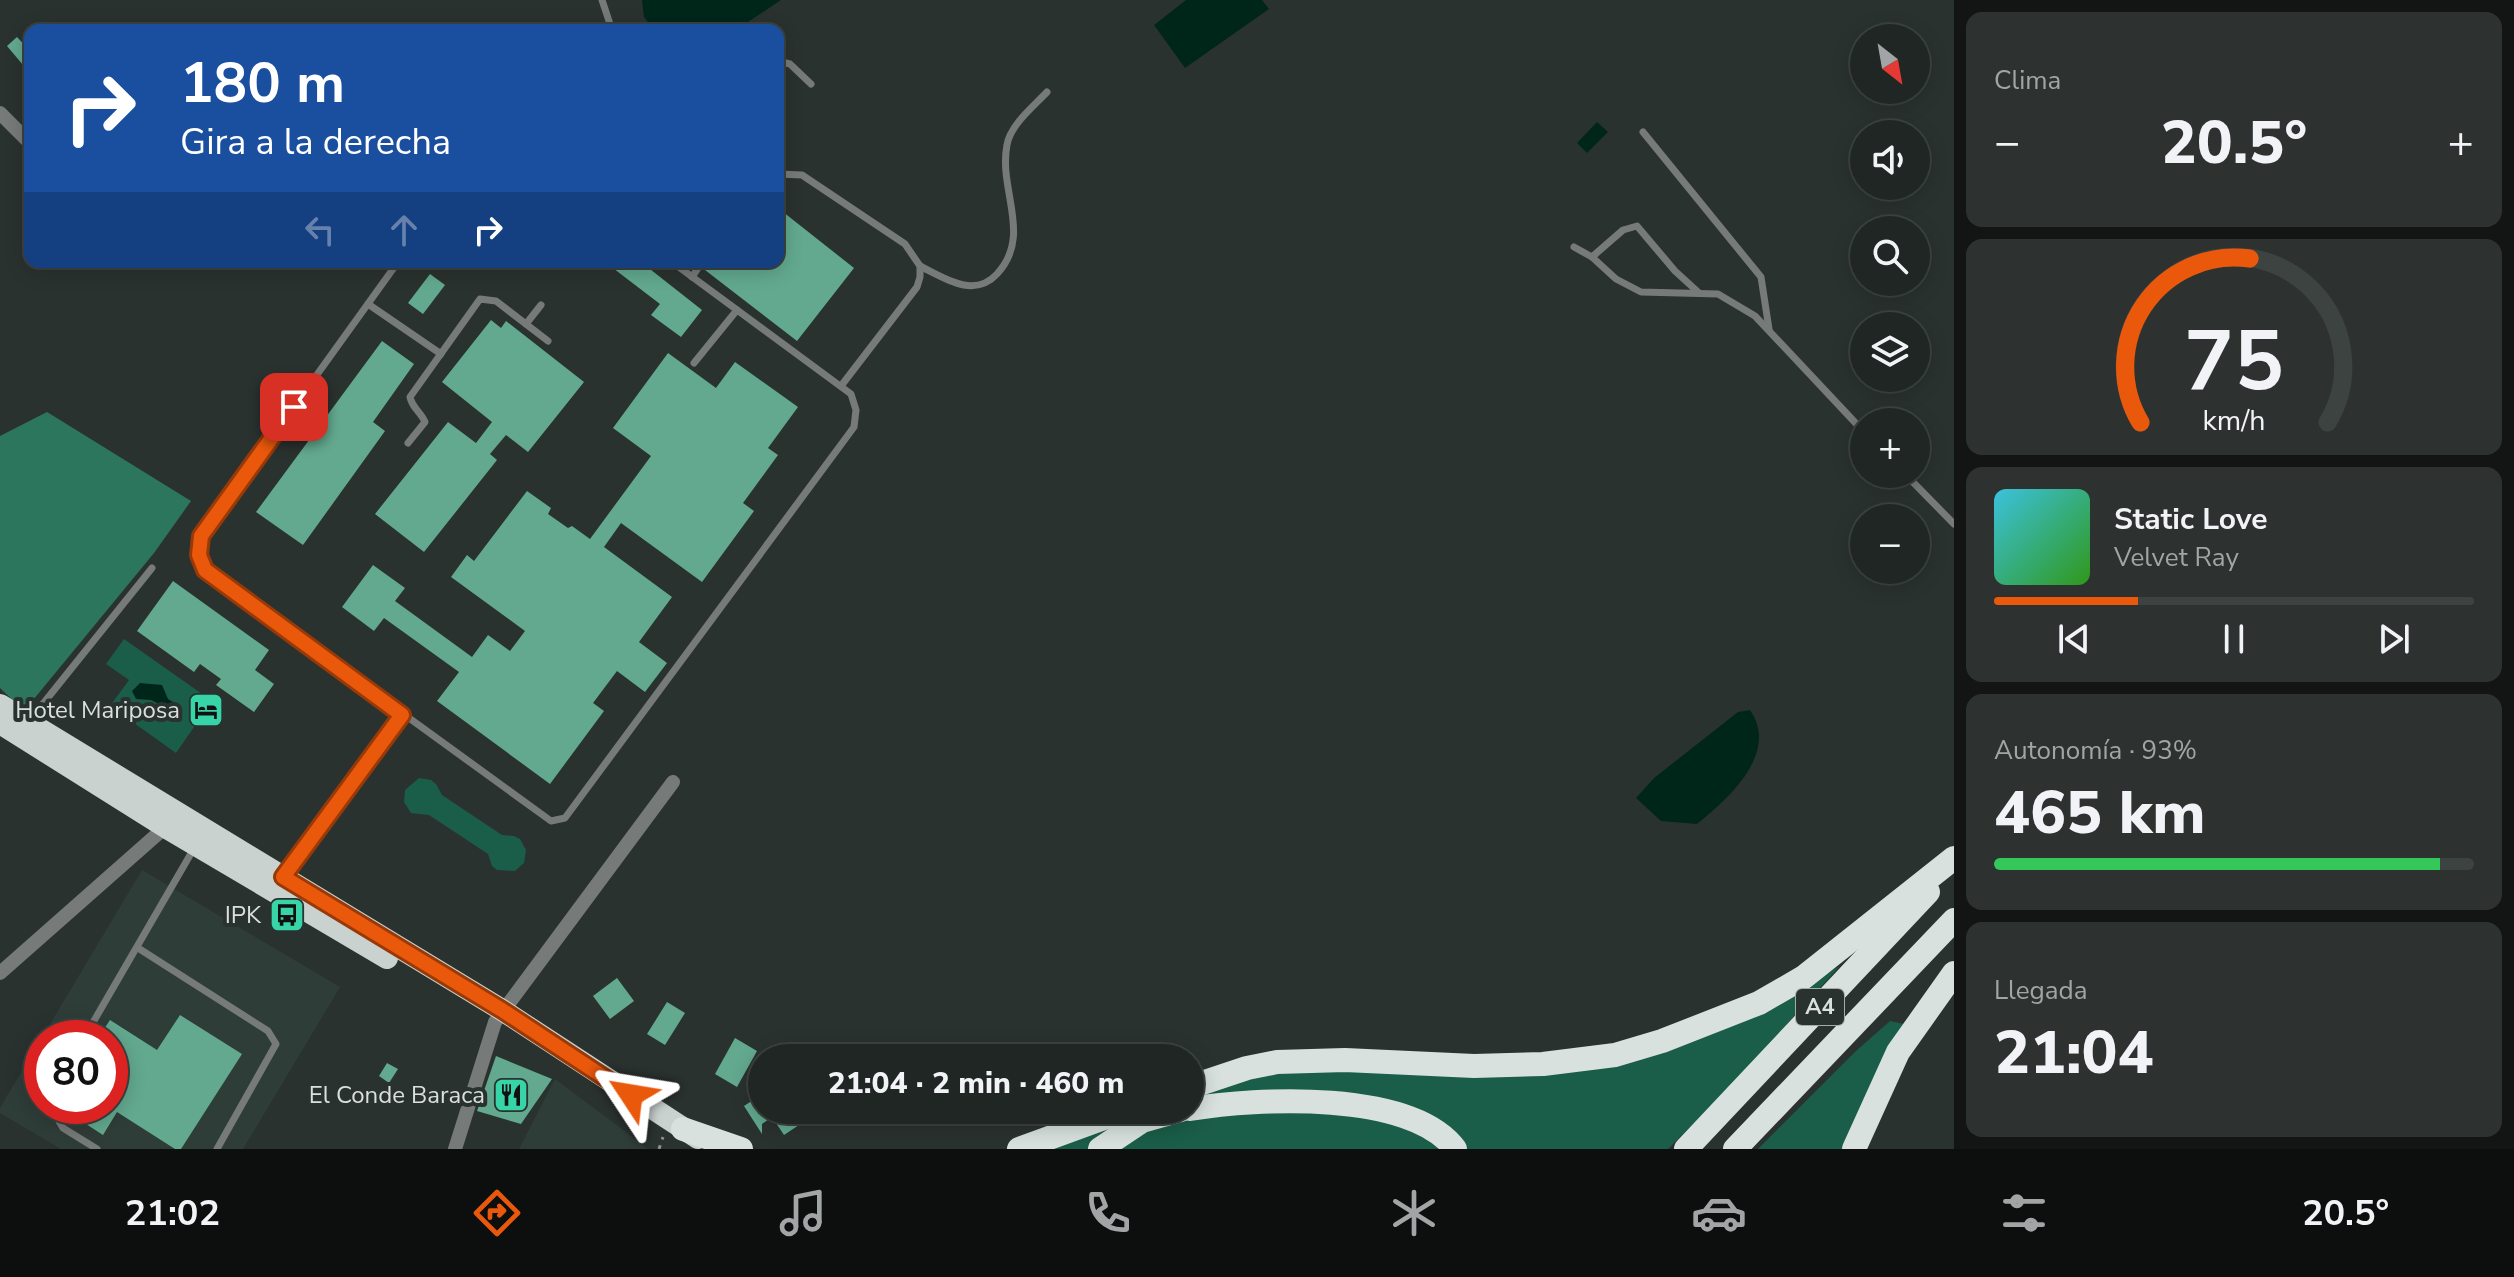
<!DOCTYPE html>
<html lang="es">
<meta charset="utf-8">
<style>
:root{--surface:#202623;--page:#2d3230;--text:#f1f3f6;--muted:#a2a5a6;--line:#3d4341;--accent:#ea580c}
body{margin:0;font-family:"Nunito Sans",sans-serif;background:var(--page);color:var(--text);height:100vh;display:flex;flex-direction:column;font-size:30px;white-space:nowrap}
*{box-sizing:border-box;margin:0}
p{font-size:26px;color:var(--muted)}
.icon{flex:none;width:44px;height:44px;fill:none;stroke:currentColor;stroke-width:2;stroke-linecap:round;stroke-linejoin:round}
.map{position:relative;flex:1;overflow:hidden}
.details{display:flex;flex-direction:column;gap:12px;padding:12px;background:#121513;width:560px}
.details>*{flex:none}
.hud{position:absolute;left:24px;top:24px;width:760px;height:244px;border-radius:16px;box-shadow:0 4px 20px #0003,0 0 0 2px var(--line);background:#1a4fa0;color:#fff;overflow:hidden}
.needle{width:52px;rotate:149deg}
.fabs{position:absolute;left:1850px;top:24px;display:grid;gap:16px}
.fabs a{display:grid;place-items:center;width:80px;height:80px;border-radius:50%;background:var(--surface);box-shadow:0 4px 20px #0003,0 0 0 2px var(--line);font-size:40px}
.speed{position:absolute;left:24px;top:1020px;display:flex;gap:16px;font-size:40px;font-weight:700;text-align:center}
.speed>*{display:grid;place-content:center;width:104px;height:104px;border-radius:50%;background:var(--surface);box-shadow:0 4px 20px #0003,0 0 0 2px var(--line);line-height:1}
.speed .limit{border:12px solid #d22;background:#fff;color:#111}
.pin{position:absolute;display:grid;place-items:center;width:68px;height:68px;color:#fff;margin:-34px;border-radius:16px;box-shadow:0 4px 12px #0006}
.me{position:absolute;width:88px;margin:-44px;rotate:303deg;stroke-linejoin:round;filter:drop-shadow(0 0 6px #0008)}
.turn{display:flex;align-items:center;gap:28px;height:168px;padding:0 24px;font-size:36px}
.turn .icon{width:104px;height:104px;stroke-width:2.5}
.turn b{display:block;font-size:56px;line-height:68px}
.lanes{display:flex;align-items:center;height:76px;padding:0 24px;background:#0003;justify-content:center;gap:40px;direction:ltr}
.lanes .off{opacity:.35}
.big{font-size:60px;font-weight:800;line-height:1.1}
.details .widget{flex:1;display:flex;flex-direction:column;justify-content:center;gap:12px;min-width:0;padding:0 28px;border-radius:16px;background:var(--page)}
.details .dial{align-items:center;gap:0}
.dial svg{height:208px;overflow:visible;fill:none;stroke:var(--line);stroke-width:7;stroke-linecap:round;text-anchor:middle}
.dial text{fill:var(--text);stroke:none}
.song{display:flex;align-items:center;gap:24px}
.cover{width:96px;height:96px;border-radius:12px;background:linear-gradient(135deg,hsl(190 70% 55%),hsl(110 70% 35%))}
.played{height:8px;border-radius:4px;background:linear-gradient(90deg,var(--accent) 30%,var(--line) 30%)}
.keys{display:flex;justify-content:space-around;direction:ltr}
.heat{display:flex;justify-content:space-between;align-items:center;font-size:44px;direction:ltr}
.charge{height:12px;border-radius:6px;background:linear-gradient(90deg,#34c759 93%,var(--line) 0)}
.trip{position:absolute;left:748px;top:1044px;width:456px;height:80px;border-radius:40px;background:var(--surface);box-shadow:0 4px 20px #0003,0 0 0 2px var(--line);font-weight:800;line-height:80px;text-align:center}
.tabs{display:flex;height:128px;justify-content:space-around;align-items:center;background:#0d0f0e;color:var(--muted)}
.tabs .icon{width:56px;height:56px}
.tabs .selected{color:var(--accent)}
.tabs b{font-size:36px;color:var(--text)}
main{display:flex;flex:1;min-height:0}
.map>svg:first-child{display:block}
.built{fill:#2f3d38;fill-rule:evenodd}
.green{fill:#1a5d48}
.forest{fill:#2d765e}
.water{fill:#00261a}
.building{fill:#62a98f}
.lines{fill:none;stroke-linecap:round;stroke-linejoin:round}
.path{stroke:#8a908e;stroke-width:3;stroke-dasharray:4 6;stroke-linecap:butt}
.service{stroke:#767a78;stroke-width:7}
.minor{stroke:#767a78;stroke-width:14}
.trunk{stroke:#cad2cf;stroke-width:22}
.motorway{stroke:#d8e1dd;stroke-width:24}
.route-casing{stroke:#983908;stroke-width:20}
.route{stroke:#ea580c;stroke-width:14}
.labels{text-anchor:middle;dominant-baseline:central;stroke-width:8;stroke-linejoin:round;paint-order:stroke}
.shield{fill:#2a322f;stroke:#a6aba9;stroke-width:2}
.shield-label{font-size:22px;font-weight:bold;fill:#dbdfdd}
.poi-label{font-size:24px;fill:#dbdfdd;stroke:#2a322f;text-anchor:end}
</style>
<main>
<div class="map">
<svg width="1954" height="1149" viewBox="0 0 1954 1149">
<rect width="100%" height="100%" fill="#2a322f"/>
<g class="built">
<path d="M 142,870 L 340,987 L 243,1149 L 61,1149 L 0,1113 L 0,1108 ZM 42,1038 L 110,1038 L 110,1106 L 42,1106 Z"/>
<polygon points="555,1079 639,1142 647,1149 519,1149"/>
</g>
<g class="green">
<polygon points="124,639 212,701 176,753 110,706 129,680 106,664"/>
<polygon points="419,778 431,780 436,784 442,795 502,835 514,836 520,839 526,850 524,863 515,871 497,870 492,866 488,854 429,815 411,813 404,802 405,790"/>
<polygon points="1840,966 1727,1090 1668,1149 1465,1149 1450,1129 1190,1096 1260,1076 1335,1068 1584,1065 1759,1012"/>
<polygon points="1890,1021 1909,1025 1848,1149 1758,1149 1856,1051"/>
<polygon points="1144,1110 1093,1149 1041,1149"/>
<polygon points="1288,1111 1365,1116 1415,1131 1442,1149 1118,1149 1141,1131 1183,1118"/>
</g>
<polygon class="forest" points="47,412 191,501 154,553 24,711 0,688 0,436"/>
<g class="water">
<polygon points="642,0 781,0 736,30 654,30 644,17"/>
<polygon points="1186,0 1262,0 1269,9 1185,68 1154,25"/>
<polygon points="1597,122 1608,132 1587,153 1577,143"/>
<polygon points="140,683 162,685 168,699 181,707 182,718 177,718 167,708 151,700 136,699 132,691"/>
<path d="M 1750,710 C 1780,753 1728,799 1697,824 L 1661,821 L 1636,798 L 1654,778 L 1738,712 Z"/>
</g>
<g class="building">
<polygon points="17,37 30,51 30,59 23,65 7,46"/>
<polygon points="778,208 854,268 797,341 705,270 710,262 778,262"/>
<polygon points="605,262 641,262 702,310 681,337 651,315 660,304"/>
<polygon points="430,274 445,285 423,314 408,303"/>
<polygon points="491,320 501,328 506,321 584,382 528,452 506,435 490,454 497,460 424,552 375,514 448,422 476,443 492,422 442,382"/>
<polygon points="382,341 414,364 373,422 385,431 303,545 256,512"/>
<polygon points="668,353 716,388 735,362 798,407 768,448 778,455 743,503 754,511 702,582 621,523 604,547 672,597 639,642 667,663 645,692 617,671 593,703 604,711 550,784 437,701 459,672 384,618 374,631 342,607 373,565 405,588 395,601 472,657 488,635 510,651 525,631 451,577 467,555 474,561 527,491 551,508 548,514 568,528 572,526 590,539 651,456 613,428"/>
<polygon points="173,581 269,650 255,670 274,684 254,712 216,685 221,679 200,664 194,672 137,631"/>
<polygon points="617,978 634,1001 610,1019 593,996"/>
<polygon points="667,1002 685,1013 665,1045 647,1034"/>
<polygon points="180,1015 242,1054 181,1149 175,1149 117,1112 103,1135 58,1106 110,1106 110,1038 98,1038 110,1020 157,1050"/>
<polygon points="735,1038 757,1051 737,1087 715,1074"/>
<polygon points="496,1056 552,1079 521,1124 477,1111"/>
<polygon points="387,1063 398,1069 389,1083 379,1076"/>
<polygon points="762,1094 762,1110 797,1110 805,1121 784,1135 772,1117 762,1124 762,1134 744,1106"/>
</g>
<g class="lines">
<polyline class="path" points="659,1149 663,1137"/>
<g class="service">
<polyline points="602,0 612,30"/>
<polyline points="778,61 790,64 811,84"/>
<polyline points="1643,132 1761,277 1769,329"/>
<polyline points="778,174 802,175 905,244 920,266 920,277 917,287 841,386"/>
<polyline points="1574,247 1592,257 1616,279 1641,292 1718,294 1755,316 1864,432"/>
<polyline points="1592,257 1623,230 1637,226 1675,271 1698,292"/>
<polyline points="398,262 201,536 199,555 205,570 551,821 565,818 854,427 856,410 851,394 672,262"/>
<path d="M 920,266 C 944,278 974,299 997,274 C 1033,235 998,190 1007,145 C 1010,125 1034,106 1047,92"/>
<polyline points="692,277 702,262"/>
<polyline points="368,304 441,354"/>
<polyline points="526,324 541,305"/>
<polyline points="694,363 737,310"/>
<path d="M 408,443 L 425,422 C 421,412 412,408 410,397 L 480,299 L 496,301 L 548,341"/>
<polyline points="1905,474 1954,524"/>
<polyline points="30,720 152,568"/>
<polyline points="284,876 402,715"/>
<polyline points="138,948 268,1031 276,1044 217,1149"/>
<polyline points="84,1038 193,850"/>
<polyline points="50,1106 63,1128 97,1149"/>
</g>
<g class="minor">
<polyline points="0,113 30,143"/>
<polyline points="0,973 170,823"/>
<polyline points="455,1149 495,1022 673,782"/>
</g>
<g class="trunk">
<polyline points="0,705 502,1010 698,1138"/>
<polyline points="0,723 167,828 387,958"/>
</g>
<g class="motorway">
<polyline points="1190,1087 1247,1068 1277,1062 1345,1060 1474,1066 1543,1064 1615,1055 1662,1041 1759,1003 1804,977 1954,858"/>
<path d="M 1190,1109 C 1257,1098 1411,1090 1455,1149"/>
<polyline points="683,1129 741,1149"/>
<polyline points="1019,1149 1126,1110"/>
<polyline points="1100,1149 1142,1121 1181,1110"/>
<polyline points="1686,1149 1928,892"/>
<polyline points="1735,1149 1954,920"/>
<polyline points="1854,1149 1898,1052 1954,973"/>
</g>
</g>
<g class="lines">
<g class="route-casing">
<polyline id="route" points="294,407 201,536 199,555 205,570 402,715 283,877 502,1010 631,1095"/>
</g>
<use href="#route" class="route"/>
</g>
<defs>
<g id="hotel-square" transform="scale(1.8)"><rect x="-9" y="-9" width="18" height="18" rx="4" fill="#36d4a7" stroke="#2a322f"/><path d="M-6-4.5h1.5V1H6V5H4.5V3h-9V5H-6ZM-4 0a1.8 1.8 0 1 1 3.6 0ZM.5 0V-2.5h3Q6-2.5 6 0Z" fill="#111"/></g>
<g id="bus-square" transform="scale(1.8)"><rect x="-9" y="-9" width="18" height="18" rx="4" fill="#36d4a7" stroke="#2a322f"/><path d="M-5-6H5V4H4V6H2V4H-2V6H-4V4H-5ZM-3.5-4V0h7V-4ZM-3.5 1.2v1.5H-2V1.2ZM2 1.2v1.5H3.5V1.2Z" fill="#111"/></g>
<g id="restaurant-square" transform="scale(1.8)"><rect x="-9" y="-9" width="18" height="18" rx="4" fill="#36d4a7" stroke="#2a322f"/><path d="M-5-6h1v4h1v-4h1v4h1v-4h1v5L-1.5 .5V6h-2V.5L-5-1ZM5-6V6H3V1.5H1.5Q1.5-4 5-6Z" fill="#111"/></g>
</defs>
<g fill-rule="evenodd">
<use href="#hotel-square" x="206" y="710"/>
<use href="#bus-square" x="287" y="915"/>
<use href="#restaurant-square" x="511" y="1095"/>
</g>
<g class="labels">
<rect class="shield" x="1796" y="989" width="48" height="36" rx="6"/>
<g class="shield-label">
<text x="1820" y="1007">A4</text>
</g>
<g class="poi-label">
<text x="180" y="710">Hotel Mariposa</text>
<text x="261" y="915">IPK</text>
<text x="485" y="1095">El Conde Baraca</text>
</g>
</g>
</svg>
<div class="fabs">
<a><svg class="needle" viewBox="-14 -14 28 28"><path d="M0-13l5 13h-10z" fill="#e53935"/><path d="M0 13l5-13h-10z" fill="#a2a5a6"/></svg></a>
<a><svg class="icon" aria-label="sound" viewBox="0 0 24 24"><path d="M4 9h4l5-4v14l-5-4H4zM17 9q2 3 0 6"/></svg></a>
<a><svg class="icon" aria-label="search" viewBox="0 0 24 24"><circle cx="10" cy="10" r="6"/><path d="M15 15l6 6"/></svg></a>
<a><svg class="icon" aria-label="layers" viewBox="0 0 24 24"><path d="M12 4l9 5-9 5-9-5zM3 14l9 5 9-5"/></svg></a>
<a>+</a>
<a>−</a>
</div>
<div class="speed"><div class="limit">80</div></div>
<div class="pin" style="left:294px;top:407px;background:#d93025"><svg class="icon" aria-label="arrive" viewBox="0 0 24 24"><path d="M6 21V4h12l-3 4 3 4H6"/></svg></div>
<svg class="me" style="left:631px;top:1095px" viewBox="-20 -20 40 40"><path d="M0-17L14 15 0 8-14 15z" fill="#ea580c" stroke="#fff" stroke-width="4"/></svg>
<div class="trip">21:04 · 2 min · 460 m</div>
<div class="hud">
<div class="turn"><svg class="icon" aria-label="right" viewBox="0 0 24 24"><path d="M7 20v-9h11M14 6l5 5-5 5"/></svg><div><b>180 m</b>Gira a la derecha</div></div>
<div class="lanes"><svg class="icon off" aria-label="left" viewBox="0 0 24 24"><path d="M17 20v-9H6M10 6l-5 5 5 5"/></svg><svg class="icon off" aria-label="ahead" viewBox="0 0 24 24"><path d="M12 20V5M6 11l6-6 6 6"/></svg><svg class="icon" aria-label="right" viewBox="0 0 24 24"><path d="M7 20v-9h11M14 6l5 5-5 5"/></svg></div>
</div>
</div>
<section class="details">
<div class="widget"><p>Clima</p>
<div class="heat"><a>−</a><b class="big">20.5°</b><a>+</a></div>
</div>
<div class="widget dial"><svg viewBox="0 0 100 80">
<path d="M14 69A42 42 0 1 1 86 69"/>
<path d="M14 69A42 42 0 0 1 56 6" stroke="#ea580c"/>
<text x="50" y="56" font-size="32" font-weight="700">75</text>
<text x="50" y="72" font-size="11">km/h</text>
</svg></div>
<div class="widget">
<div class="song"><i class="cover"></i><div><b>Static Love</b><p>Velvet Ray</p></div></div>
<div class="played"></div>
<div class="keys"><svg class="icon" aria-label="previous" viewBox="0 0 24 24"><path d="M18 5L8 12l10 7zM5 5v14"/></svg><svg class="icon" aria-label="pause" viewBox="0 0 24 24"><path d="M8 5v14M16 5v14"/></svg><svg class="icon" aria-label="next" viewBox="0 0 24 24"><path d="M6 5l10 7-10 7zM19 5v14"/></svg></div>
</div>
<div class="widget"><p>Autonomía · 93%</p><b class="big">465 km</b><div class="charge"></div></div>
<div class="widget"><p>Llegada</p><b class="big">21:04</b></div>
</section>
</main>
<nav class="tabs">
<b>21:02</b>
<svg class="icon selected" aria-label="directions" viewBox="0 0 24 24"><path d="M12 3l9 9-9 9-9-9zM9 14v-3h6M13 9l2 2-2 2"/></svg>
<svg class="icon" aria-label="music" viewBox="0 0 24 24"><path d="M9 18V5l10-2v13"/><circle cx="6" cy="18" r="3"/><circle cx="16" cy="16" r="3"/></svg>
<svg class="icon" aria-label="phone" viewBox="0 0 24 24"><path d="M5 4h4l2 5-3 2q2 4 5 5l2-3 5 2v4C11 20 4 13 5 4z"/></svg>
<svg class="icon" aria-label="climate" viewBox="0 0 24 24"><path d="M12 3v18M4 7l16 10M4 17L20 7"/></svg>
<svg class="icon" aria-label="car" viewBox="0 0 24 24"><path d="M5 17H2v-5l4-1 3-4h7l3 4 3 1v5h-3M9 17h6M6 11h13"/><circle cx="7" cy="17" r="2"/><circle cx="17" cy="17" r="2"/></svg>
<svg class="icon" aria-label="filters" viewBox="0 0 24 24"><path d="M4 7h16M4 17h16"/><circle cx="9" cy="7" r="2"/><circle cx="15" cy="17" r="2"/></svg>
<b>20.5°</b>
</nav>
